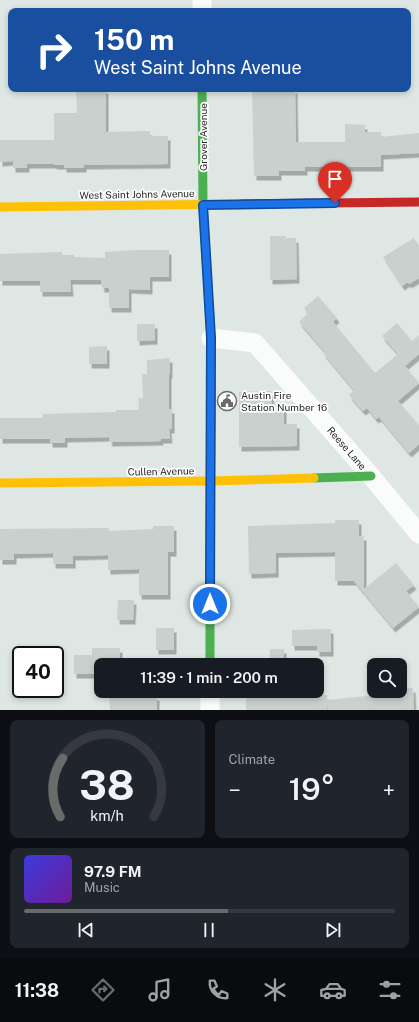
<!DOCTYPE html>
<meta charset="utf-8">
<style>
:root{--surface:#171b24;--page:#20242c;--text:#f1f3f6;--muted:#9ea1a6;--line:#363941;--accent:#686b69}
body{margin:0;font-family:"Public Sans",sans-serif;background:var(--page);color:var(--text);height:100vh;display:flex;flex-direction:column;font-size:15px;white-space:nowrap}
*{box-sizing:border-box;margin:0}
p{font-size:13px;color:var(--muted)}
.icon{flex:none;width:22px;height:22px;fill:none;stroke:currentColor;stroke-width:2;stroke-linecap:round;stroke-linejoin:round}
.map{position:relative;height:710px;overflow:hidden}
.details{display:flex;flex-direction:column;gap:10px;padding:10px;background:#0d0f14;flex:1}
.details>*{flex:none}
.top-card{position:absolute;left:8px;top:8px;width:403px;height:84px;border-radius:8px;box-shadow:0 2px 6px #0003;background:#1a4fa0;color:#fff;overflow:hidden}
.tools{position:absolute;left:367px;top:658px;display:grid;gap:8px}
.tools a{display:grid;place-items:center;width:40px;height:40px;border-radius:8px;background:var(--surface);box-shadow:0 2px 6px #0003;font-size:20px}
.speed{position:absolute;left:12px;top:646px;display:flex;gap:8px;font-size:20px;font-weight:700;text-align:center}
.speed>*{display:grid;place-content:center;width:52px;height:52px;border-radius:50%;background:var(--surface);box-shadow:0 2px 6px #0003;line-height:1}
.speed .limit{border:2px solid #111;border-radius:6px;background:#fff;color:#111}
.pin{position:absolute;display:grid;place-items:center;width:34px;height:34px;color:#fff;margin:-41px -17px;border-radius:50% 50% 50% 0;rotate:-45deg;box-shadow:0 0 4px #0007}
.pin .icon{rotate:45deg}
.me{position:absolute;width:44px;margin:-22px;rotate:0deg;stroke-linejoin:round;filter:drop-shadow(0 0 3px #0008)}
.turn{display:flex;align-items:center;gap:14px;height:84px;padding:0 20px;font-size:18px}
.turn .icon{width:52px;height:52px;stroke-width:2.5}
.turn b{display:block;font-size:28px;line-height:34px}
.big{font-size:30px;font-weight:600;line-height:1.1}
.details .card{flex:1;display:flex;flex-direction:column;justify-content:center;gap:6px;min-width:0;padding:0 14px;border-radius:8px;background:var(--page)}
.details .dial{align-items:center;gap:0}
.dial svg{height:104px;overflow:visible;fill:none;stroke:var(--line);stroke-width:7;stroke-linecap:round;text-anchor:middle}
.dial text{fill:var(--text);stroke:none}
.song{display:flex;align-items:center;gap:12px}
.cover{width:48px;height:48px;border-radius:6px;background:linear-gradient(135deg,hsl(240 70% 55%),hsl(280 70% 35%))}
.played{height:4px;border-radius:2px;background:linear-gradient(90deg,var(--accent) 55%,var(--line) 55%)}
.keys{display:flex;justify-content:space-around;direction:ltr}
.heat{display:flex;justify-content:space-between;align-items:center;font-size:22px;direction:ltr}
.details .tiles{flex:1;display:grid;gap:10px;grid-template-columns:1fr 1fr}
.card:last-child{grid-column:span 2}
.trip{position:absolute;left:94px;top:658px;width:230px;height:40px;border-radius:8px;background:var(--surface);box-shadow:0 2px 6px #0003;font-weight:600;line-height:40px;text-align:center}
.menu{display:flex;height:64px;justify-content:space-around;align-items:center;background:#090b0e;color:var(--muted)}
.menu .icon{width:28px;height:28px}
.menu .current{color:var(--accent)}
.menu b{font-size:18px;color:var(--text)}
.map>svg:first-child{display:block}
.building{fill:#c9d0cd;filter:url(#shadow)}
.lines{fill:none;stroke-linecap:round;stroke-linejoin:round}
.street{stroke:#fafbfb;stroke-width:19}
.fast{stroke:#4caf50;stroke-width:9}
.slow{stroke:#ffc107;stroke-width:9}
.jam{stroke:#c62828;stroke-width:9}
.route-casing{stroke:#114b97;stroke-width:10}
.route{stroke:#1a73e8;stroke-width:7}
.labels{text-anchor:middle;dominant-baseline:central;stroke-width:3.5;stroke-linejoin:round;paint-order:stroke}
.street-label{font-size:10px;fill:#282828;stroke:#fff}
.poi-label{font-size:10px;fill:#282828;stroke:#fff;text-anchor:start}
</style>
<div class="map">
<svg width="419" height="710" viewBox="0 0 419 710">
<defs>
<filter id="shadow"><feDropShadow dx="2.5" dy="4.5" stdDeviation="0" flood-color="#0004"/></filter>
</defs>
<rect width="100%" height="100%" fill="#dee7e3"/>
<g class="building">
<polygon points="76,89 106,89 106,132 150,131 150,136 168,136 168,164 84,165 84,168 64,168 64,165 54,165 54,164 27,164 27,168 13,168 13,161 0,162 0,140 54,140 54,113 77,113"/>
<polygon points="252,89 295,89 296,142 345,142 345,124 365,125 365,132 381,132 381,137 419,133 419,153 381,155 381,167 305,167 305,171 279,171 279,176 254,176"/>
<polygon points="270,236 286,236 286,238 296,238 297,279 270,280"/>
<polygon points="414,238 419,246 419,278 409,284 408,282 402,286 383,257"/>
<polygon points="136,250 169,250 169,277 150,277 150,290 129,289 129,308 109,308 109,288 102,288 101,280 70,280 71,292 40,292 40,281 0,281 0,254 62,252 62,255 74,255 74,257 105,258 105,252"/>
<polygon points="318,296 337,318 333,322 375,373 398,354 382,336 397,323 412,341 419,335 419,354 405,366 419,383 398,401 419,425 419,444 409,453 379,417 376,419 367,408 363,411 349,395 354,390 323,353 325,352 299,322 308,313 304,308"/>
<polygon points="137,324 155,324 155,340 137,341"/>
<polygon points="107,346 107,364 89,364 89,347"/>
<polygon points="170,358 170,374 169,374 169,409 172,409 172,429 169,429 170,439 161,439 161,441 110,442 109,437 65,438 65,443 50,443 50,439 0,439 0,418 43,418 43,414 116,412 116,410 139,410 138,398 143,398 142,374 147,374 147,360"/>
<polygon points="271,391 272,406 284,406 284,424 297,424 297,446 239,447 239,392"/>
<polygon points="335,520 359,520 359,536 364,536 364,589 396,563 414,585 406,591 419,607 393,628 354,581 335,581 335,552 276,553 276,573 249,574 248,526 335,523"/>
<polygon points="153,526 174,526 174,552 168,552 168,595 139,595 139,569 108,570 108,555 73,556 73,564 53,564 53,553 14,554 14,560 0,560 0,529 109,528 109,531 153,529"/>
<polygon points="118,600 134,600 133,620 117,620"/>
<rect x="156" y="628" width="18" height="22"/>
<polygon points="331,629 331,652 317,652 317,646 292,646 292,630"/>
<polygon points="92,648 120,648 120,665 101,665 101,674 74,674 74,655 92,655"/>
<rect x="270" y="649" width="14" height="14"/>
<polygon points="400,682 402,682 402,688 413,688 414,710 328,710 327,700 387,694 387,691 400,691"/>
<polygon points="246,691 306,691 306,695 327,695 327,710 246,710"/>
<polygon points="157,696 157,710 110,710 109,698"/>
</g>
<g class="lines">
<g class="street">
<polyline points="202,0 202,11"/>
<polyline points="211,338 255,343 371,476 419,534"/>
<polyline points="210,710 210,691"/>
</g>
<g class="fast">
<polyline points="202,89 203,205 211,338 211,382"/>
<polyline points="314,478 371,476"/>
<polyline points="210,665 210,575"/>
</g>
<g class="slow">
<polyline points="0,207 242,204"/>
<polyline points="0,483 210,481 314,478"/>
</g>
<g class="jam">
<polyline points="242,204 419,202"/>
<polyline points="210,575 211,382"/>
</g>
</g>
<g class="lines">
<g class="route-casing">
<polyline id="route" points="210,604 211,338 203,205 335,203"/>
</g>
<use href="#route" class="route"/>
</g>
<defs>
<g id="civic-ring" transform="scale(1)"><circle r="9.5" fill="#fff" stroke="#686b69" stroke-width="1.5"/><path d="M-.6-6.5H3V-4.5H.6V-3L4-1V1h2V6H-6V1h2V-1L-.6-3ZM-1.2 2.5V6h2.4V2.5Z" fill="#686b69"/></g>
</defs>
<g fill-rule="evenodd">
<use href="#civic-ring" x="227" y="401"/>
</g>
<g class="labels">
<g class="street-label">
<text transform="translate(203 137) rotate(-90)">Grover Avenue</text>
<text transform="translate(137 194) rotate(-1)">West Saint Johns Avenue</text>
<text transform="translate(347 448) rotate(49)">Reese Lane</text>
<text transform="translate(161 471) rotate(-1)">Cullen Avenue</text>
</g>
<g class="poi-label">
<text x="241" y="395">Austin Fire<tspan x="241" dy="12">Station Number 16</tspan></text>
</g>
</g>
</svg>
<div class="tools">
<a><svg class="icon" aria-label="search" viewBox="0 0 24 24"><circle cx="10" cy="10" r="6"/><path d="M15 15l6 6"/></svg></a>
</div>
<div class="speed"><div class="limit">40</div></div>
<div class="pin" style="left:335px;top:203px;background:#d93025"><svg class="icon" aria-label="arrive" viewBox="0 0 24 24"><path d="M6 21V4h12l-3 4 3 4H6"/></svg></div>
<svg class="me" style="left:210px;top:604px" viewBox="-20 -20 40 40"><circle r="17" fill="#1a73e8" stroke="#fff" stroke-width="3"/><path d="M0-11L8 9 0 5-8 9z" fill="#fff"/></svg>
<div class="trip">11:39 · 1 min · 200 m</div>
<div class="top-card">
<div class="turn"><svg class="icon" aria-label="right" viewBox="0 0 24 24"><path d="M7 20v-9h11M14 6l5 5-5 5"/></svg><div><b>150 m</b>West Saint Johns Avenue</div></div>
</div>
</div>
<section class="details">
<div class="tiles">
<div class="card dial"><svg viewBox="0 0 100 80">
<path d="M14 69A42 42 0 1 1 86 69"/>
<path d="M14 69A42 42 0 0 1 16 24" stroke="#686b69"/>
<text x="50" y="56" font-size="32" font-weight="700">38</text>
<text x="50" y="72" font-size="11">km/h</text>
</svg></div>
<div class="card"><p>Climate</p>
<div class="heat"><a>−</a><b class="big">19°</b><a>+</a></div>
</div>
<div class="card">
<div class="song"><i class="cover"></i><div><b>97.9 FM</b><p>Music</p></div></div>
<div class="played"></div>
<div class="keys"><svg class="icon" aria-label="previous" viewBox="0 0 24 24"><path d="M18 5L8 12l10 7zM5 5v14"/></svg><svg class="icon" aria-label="pause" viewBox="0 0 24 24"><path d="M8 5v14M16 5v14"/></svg><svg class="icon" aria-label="next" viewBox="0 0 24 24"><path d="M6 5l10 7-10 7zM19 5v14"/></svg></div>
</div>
</div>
</section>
<nav class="menu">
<b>11:38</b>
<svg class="icon current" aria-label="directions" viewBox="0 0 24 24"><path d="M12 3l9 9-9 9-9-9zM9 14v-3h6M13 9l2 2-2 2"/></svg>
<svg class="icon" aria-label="music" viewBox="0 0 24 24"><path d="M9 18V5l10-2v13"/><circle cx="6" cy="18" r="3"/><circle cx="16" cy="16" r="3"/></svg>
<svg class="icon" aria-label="phone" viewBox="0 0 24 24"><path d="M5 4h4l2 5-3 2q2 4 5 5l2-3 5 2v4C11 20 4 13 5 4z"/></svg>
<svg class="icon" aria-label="climate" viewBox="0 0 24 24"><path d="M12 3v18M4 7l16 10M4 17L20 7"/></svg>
<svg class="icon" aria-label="car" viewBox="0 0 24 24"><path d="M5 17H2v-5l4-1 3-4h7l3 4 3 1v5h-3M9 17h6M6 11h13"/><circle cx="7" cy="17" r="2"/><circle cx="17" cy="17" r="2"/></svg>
<svg class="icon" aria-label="filters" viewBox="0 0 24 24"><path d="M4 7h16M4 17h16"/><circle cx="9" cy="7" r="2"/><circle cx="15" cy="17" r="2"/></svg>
</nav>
